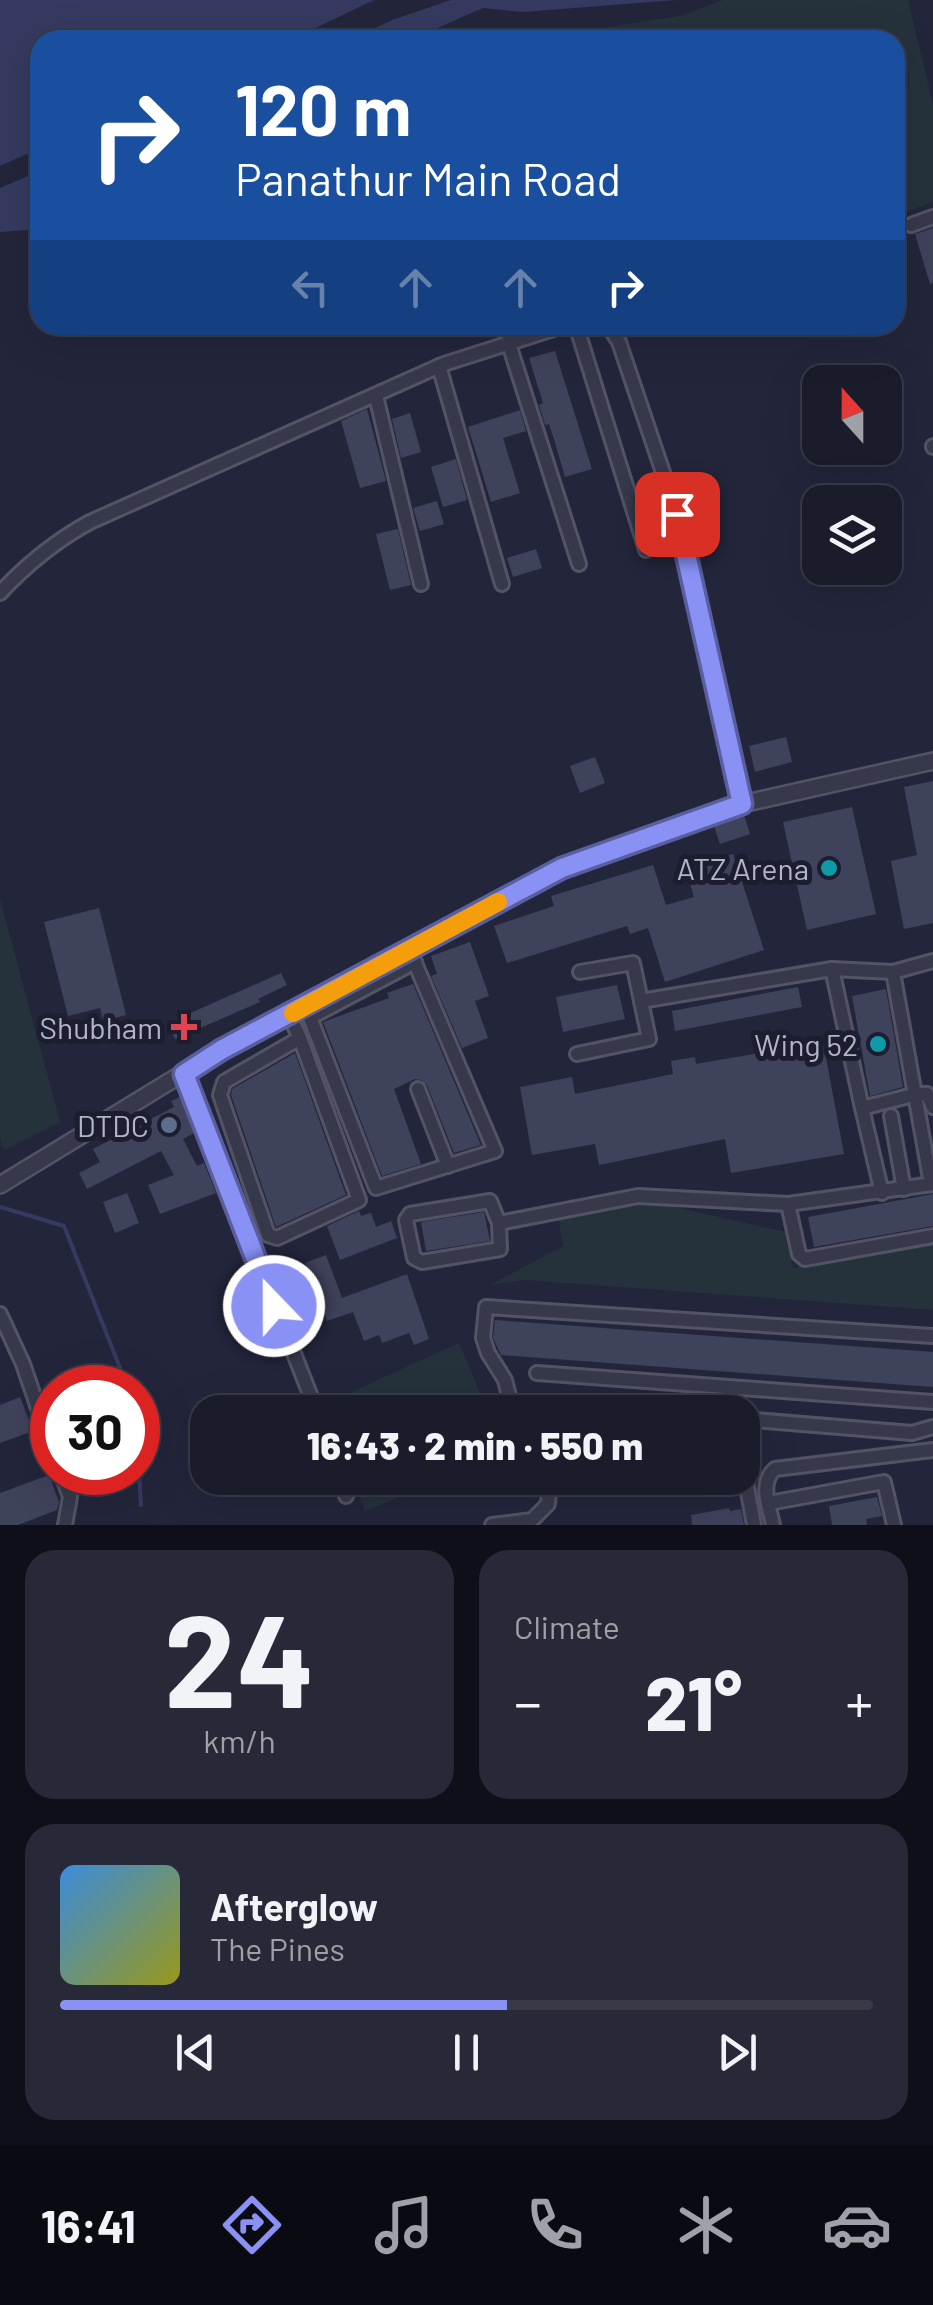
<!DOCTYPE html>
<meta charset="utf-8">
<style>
:root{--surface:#1a1c2c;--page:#272938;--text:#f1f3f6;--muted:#9fa1a9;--line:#383a48;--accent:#8991f5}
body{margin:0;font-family:Barlow,sans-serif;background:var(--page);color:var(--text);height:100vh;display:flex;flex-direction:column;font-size:38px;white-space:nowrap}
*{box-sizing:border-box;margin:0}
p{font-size:32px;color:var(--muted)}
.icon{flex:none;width:55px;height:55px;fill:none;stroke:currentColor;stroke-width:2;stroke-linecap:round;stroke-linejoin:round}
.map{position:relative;height:1525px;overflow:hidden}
.details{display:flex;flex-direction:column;gap:25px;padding:25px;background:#0e0f18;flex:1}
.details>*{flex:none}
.banner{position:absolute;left:30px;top:30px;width:875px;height:305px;border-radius:30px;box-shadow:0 10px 40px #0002,0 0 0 2px var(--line);background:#1a4fa0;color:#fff;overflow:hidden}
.needle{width:65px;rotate:339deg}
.fabs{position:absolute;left:802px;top:365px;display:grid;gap:20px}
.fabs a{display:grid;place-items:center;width:100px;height:100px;border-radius:20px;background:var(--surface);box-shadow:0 10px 40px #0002,0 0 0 2px var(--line);font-size:50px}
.speed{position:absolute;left:30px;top:1365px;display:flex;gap:20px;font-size:50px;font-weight:700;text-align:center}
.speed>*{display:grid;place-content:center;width:130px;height:130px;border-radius:50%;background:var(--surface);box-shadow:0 10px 40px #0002,0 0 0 2px var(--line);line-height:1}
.speed .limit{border:15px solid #d22;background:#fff;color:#111}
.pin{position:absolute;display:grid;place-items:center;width:85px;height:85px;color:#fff;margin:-42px;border-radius:20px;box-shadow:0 5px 15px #0006}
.me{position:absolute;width:110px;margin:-55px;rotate:338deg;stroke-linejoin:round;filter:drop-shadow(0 0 8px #0008)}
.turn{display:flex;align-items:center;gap:35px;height:210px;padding:0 40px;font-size:45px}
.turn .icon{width:130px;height:130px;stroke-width:2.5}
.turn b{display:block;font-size:70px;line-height:85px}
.lanes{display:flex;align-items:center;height:95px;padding:0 40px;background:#0003;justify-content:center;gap:50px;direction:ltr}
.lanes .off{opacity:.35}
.big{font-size:75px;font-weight:800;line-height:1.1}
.details .card{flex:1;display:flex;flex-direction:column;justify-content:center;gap:15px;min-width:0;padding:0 35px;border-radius:30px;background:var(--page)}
.details .dial{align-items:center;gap:0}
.dial b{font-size:130px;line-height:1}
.song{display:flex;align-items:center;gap:30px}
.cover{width:120px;height:120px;border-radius:15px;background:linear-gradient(135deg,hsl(210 70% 55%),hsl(60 70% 35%))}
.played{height:10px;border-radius:5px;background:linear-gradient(90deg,var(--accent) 55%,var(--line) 55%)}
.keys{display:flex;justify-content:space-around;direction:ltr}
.heat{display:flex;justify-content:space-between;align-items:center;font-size:55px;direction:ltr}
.details .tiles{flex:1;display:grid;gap:25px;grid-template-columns:1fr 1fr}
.card:last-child{grid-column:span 2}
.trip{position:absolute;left:190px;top:1395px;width:570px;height:100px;border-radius:30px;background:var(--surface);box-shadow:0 10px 40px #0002,0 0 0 2px var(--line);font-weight:800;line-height:100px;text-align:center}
.tab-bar{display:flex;height:160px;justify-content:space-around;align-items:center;background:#0a0b12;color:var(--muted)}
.tab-bar .icon{width:70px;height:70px}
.tab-bar .current{color:var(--accent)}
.tab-bar b{font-size:45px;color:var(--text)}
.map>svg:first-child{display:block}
.green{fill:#25323c}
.water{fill:#363a60}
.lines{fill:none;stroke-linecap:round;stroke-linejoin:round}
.stream{stroke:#363a60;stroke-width:4}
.building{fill:#3f425b}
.minor-casing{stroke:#525466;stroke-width:18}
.tertiary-casing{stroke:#525466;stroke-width:20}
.minor{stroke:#37394b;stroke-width:12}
.tertiary{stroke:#37394b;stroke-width:15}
.route-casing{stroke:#595e9f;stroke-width:25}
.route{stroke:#8991f5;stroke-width:18}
.slow{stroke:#f59e0b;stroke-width:18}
.culture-dot{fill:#0f9aa8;stroke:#1c1e30;stroke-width:4}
.health-dot{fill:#e0444e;stroke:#1c1e30;stroke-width:4}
.service-dot{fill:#5c6f8a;stroke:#1c1e30;stroke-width:4}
.labels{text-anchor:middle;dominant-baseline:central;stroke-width:10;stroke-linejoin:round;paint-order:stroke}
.poi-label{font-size:30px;fill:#b2b4c7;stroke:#1c1e30;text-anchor:end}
</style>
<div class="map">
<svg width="933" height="1525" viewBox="0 0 933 1525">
<rect width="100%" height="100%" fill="#23263b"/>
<g class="green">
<polygon points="723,0 908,0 933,104 933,202 898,215 895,206 895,40 523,40 680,16"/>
<polygon points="0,899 60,1122 4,1150 0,1137"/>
<polygon points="640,1199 785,1232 793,1268 933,1245 933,1310 525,1280 490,1285 563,1246 558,1215"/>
<polygon points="459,1343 488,1412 329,1412 325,1404"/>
<polygon points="353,1478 448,1478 365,1511"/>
</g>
<g class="water">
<polygon points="0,0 374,0 290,40 40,40 40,148 0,166"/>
<polygon points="451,0 675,0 524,12 483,8 410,40 351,40 392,20"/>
<polygon points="40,171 40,229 0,232 0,188"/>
</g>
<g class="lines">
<g class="stream">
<polyline points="0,1207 64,1226 128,1388"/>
<polyline points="138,1457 141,1505"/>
</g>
</g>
<g class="building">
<polygon points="933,228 933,283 930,284 915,234"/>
<polygon points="555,351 592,469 565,477 554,439 549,424 545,425 539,405 543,403 529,358"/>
<polygon points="367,409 386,481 360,488 341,421"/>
<polygon points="520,410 526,431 503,438 520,493 491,502 468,427"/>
<polygon points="410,413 421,452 401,458 392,419"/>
<polygon points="456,459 467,500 443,507 431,467"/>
<polygon points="437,501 444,524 420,531 413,508"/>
<polygon points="398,529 411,585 390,590 376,534"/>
<polygon points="536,549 542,568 513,577 507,558"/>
<polygon points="786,737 792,762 755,772 749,746"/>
<polygon points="595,757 605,783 580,793 570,766"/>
<polygon points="933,781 933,923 904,929 891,861 917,855 904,787"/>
<polygon points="852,807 876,914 807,930 783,822"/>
<polygon points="744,815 750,834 720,844 714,826"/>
<polygon points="733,854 764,950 665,982 648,928 630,934 627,926 507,963 494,926 554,906 551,896 653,865 666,905 694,897 686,869"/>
<polygon points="99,908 126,1015 103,1021 100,1008 68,1016 44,922"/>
<polygon points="470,942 489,996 475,1001 488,1038 462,1048 431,976 437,974 431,956"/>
<polygon points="281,973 287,985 258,999 260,1002 175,1039 168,1023"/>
<polygon points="413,984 481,1145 454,1153 427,1085 421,1080 415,1079 394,1089 421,1164 382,1176 323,1022 389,998 387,993"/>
<polygon points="617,985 625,1019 563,1032 556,997"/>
<polygon points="798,987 802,1007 675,1031 672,1011"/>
<polygon points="886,989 903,1087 870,1096 852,996"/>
<polygon points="823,1042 844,1154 731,1173 725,1139 599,1165 595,1144 532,1155 520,1087 572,1077 575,1094 673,1074 671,1061 695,1057 696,1064"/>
<polygon points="295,1053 346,1195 276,1227 231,1095 232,1089"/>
<polygon points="182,1096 196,1132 183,1139 197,1166 204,1163 216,1193 160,1214 148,1185 174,1175 161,1151 87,1189 79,1173 100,1162 93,1149 174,1107 171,1101"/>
<polygon points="127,1193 139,1223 115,1233 103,1202"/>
<polygon points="933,1194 933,1226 814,1247 808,1217"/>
<polygon points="359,1211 361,1216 371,1213 376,1227 391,1221 397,1238 340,1260 327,1226"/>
<polygon points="484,1212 490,1241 426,1251 421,1222"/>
<polygon points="326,1255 342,1298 407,1274 429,1339 414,1345 409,1333 382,1343 379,1335 364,1341 353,1312 327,1321 305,1263"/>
<polygon points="495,1320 933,1352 933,1387 501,1355 493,1338"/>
<polygon points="20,1397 33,1431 0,1443 0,1405"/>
<polygon points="49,1475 59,1502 57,1510 18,1525 0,1525 0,1493"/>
<polygon points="877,1497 882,1516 866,1519 867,1525 832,1525 829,1506"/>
<polygon points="729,1508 730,1511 741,1509 744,1525 692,1525 691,1515"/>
</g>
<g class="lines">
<g class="minor-casing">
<g id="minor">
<polyline points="911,225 933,217"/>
<polyline points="576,325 646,550"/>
<polyline points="608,325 619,342 677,514 742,804"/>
<polyline points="508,341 579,564"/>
<polyline points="439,366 502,584"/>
<polyline points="376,396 421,584"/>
<polyline points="933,446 933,447"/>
<path d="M 0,593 C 27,564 55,541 90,522 L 444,364 L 566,325"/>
<polyline points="832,969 862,1108"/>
<polyline points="893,972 931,1184"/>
<polyline points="641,1001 832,969 893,972 933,961"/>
<polyline points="306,1007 376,1188 495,1151 409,949"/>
<polyline points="289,1015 300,1038 359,1200 277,1238 268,1235 220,1095 224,1082 300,1038"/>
<polyline points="311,1017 415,962"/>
<polyline points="577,1054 649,1039 633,963 580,972"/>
<polyline points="184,1074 317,1412"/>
<polyline points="418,1089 448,1166"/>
<polyline points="891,1116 904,1189"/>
<polyline points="882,1193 862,1108 917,1094 927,1094 933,1107"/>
<polygon points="490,1201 499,1223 500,1249 422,1262 414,1258 406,1220 410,1214"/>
<polyline points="788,1204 799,1254 805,1259 933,1236"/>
<polyline points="499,1223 638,1196 788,1204 933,1184"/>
<polyline points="0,1314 23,1364 52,1449"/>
<polyline points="537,1373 933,1402"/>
<polyline points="728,1389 733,1412"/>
<polyline points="513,1412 505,1380 488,1353 483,1338 486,1307 933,1336"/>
<polyline points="742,1419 912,1433 933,1427"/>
<polyline points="742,1460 754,1525"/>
<polyline points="61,1472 70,1497 65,1525"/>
<polyline points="340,1478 346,1496"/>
<polyline points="769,1503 884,1482 894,1525"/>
<polyline points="492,1525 532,1520 548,1504 549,1487 545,1478"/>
<path d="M 773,1525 C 769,1506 759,1483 775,1469 L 933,1450"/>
</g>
</g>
<g class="tertiary-casing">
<polyline id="tertiary" points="0,1185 221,1050 562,868 742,804 933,761"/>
</g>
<use href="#minor" class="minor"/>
<use href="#tertiary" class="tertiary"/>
</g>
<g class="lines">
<g class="route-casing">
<polyline id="route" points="274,1306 184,1074 221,1050 562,868 742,804 677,514"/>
</g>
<use href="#route" class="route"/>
<polyline class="slow" points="293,1013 498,902"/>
</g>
<g class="culture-dot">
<circle cx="829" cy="868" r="10"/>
<circle cx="878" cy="1044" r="10"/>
</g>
<path class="health-dot" d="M179 1012h10v10h10v10h-10v10h-10v-10h-10v-10h10z"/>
<circle class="service-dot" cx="169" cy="1125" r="10"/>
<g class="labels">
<g class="poi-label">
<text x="809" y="868">ATZ Arena</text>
<text x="162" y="1027">Shubham</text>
<text x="858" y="1044">Wing 52</text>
<text x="149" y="1125">DTDC</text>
</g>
</g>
</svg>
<div class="fabs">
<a><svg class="needle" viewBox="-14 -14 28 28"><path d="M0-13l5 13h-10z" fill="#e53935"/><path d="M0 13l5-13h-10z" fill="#9fa1a9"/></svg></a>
<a><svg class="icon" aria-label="layers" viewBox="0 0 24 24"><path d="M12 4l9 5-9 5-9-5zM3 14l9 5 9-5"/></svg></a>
</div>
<div class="speed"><div class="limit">30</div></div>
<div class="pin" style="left:677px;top:514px;background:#d93025"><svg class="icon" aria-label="arrive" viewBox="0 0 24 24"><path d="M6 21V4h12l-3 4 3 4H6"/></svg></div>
<svg class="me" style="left:274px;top:1306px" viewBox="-20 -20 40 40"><circle r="17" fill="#8991f5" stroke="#fff" stroke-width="3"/><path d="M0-11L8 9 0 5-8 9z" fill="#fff"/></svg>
<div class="trip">16:43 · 2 min · 550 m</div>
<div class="banner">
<div class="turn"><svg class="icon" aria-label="right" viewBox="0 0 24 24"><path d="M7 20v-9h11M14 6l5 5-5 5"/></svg><div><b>120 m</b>Panathur Main Road</div></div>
<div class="lanes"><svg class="icon off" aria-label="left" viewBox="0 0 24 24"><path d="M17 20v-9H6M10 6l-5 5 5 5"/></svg><svg class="icon off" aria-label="ahead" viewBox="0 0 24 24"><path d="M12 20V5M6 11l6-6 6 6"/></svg><svg class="icon off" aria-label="ahead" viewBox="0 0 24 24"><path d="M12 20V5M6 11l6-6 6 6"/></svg><svg class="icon" aria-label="right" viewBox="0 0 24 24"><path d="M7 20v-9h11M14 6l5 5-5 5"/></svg></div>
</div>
</div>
<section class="details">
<div class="tiles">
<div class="card dial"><b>24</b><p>km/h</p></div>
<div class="card"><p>Climate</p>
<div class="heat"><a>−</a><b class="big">21°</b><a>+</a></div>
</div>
<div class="card">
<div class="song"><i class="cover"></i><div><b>Afterglow</b><p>The Pines</p></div></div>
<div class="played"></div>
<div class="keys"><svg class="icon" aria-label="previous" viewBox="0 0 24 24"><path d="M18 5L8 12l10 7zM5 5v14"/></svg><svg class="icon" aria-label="pause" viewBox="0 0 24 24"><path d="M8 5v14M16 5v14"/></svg><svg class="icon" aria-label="next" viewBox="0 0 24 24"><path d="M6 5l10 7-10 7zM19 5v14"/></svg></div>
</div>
</div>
</section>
<nav class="tab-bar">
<b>16:41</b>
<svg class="icon current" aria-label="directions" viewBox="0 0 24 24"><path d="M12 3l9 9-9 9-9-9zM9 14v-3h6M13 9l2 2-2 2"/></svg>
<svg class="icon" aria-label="music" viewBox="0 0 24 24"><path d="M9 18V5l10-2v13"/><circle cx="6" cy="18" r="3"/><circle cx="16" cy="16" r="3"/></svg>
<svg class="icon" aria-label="phone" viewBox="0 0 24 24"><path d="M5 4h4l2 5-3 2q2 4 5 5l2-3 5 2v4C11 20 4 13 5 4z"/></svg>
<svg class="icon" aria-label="climate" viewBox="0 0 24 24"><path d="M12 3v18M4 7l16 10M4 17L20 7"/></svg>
<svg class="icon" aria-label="car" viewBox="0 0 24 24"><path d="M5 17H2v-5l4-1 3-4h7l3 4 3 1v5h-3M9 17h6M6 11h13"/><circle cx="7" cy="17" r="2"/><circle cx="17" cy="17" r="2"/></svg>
</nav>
